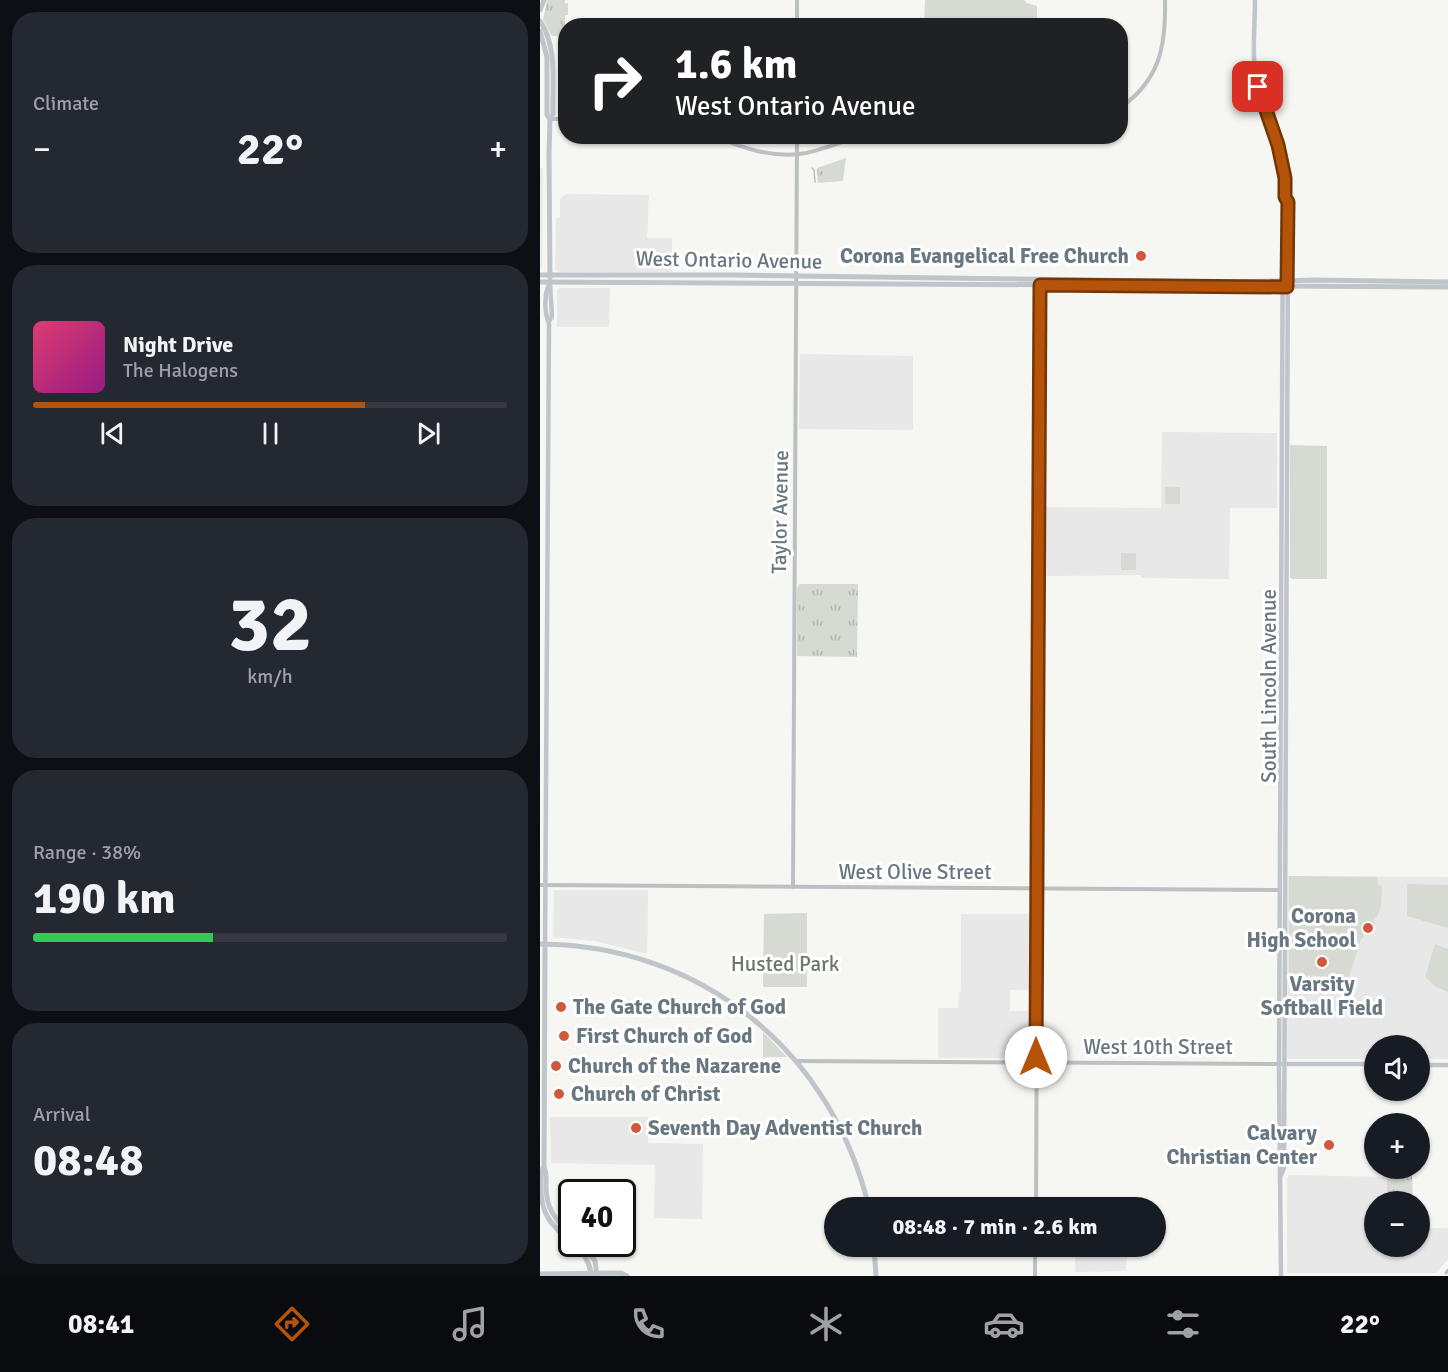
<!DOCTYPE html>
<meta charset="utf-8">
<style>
:root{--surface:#171b24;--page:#242831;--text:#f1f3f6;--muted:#9ea1a6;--line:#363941;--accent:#b45309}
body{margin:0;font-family:Signika,sans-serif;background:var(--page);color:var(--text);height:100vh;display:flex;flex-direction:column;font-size:22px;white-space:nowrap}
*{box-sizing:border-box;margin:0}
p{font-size:20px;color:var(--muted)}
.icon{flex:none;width:33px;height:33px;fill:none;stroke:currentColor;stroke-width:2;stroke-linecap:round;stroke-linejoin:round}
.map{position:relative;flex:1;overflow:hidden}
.drawer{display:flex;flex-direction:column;gap:12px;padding:12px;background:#0d0f14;width:540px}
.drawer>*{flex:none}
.banner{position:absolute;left:18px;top:18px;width:570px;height:126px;border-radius:24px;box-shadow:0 2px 4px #0004;background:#202124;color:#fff;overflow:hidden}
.controls{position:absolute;left:824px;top:1035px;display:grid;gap:12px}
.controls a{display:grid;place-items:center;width:66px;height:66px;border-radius:50%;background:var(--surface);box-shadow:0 2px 4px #0004;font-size:30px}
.speed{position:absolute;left:18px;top:1179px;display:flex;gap:12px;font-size:30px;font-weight:700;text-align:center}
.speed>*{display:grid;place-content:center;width:78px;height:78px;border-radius:50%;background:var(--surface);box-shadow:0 2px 4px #0004;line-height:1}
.speed .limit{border:3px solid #111;border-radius:9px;background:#fff;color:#111}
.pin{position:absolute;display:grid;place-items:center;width:51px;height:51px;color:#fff;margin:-26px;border-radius:12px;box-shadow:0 3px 9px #0006}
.me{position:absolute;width:66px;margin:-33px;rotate:0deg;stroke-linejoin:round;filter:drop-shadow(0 0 4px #0008)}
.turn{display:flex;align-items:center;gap:21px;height:126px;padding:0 18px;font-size:27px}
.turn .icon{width:78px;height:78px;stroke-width:2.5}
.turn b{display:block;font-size:42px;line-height:51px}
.big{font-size:45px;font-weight:700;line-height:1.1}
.drawer .card{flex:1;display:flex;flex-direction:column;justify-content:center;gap:9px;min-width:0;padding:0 21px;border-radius:24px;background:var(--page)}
.drawer .dial{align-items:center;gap:0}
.dial b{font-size:78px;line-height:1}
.song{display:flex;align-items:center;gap:18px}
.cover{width:72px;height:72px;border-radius:9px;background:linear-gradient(135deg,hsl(340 70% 55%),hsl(310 70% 35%))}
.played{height:6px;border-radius:3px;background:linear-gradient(90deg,var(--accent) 70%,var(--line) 70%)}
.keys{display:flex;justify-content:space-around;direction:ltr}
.heat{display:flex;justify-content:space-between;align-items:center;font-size:33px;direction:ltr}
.charge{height:9px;border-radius:4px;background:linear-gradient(90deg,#34c759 38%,var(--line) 0)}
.trip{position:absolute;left:284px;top:1197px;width:342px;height:60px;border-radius:30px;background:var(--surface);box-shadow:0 2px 4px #0004;font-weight:700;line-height:60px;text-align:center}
.dock{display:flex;height:96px;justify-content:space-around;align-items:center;background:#090b0e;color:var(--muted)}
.dock .icon{width:42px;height:42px}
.dock .active{color:var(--accent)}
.dock b{font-size:27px;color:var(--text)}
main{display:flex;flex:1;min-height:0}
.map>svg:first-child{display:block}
.built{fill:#e7e8e7}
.grass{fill:url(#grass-tufts)}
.park{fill:#d6dad3}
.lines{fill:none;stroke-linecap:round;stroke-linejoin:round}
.stream{stroke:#b4c0c3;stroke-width:1.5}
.canal{stroke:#b4c0c3;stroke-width:3}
.tertiary{stroke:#bcc0c3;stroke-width:4}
.secondary{stroke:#bfc5ca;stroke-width:4.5}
.primary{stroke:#bfc5ca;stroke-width:5}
.route-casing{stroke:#753606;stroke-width:15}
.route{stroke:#b45309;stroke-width:10}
.poi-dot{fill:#ce593b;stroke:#fff;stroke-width:2}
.labels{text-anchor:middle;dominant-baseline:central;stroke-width:6;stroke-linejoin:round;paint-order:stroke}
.poi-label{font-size:21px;font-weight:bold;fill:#697781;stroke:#fff;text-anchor:start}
.street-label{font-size:21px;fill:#697781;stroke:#fff}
.park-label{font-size:21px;fill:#6b7967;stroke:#fff}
</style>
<main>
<section class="drawer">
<div class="card"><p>Climate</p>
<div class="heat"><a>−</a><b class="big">22°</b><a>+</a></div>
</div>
<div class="card">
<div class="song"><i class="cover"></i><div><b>Night Drive</b><p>The Halogens</p></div></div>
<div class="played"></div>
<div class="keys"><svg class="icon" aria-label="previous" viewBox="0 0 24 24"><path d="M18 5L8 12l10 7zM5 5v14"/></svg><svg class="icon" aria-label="pause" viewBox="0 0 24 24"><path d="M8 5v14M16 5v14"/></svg><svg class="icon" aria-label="next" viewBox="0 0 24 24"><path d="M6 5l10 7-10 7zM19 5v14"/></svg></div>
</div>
<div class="card dial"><b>32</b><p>km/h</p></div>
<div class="card"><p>Range · 38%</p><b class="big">190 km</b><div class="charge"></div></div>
<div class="card"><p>Arrival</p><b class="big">08:48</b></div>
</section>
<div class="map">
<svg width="908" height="1276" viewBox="0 0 908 1276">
<defs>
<pattern id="grass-tufts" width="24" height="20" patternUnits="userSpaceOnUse" patternTransform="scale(1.5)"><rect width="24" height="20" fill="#d6dad3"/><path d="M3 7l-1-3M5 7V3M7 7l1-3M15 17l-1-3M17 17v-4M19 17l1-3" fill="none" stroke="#b2b6b1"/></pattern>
</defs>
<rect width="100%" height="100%" fill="#f6f6f3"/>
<g class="built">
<polygon points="3,168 2,267 1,269 0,169"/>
<polygon points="26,194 109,195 107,238 132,238 132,272 19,272 15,269 16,218 20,218 20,199"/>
<polygon points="20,288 70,288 69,327 17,327 17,290"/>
<polygon points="260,354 373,356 373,430 259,429"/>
<polygon points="622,432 737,433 737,508 690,508 689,579 601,578 601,575 506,576 504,507 621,508"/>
<polygon points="748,876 908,877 908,1059 879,1059 879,1046 834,1046 834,1059 749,1059 747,1057"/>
<polygon points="14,890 108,890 107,954 55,941 13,937"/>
<polygon points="421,914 493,914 493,990 470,990 470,1011 493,1011 491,1058 400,1058 398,1055 398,1008 418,1008 419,992 421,991"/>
<polygon points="10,1117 108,1117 108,1143 163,1144 162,1219 114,1218 115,1165 11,1163"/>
<polygon points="749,1175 847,1177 847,1201 834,1202 834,1246 879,1246 879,1228 908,1228 908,1259 896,1273 747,1273 747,1178"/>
<polygon points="535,1251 587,1252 586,1271 535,1272"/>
</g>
<g class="grass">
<polygon points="7,0 25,0 25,3 28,3 28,15 25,15 25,36 12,36 3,20"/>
<polygon points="306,158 303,181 278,183 277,168"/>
<polygon points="259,584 318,584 317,657 257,656 257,589"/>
<polygon points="847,1175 872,1175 873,1201 847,1201"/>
</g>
<g class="park">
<polygon points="385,0 484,0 487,3 497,6 497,25 384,25"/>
<polygon points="750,445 787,446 787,579 752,579 750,577"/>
<rect x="625" y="487" width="15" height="17"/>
<rect x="581" y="553" width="15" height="17"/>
<path d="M 749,876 L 837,877 L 838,885 L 842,886 C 841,898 843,911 834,920 L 835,925 L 823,934 L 824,937 L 821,939 L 809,977 L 749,975 Z"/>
<polygon points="868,884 908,885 908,928 867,916 867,888"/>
<polygon points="267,913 267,987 223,987 224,914"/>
<polygon points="895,944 908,949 908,992 896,987 885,977"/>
<polygon points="223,1032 247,1057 223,1057"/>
</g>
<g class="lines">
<polyline class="stream" points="272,168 274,170 275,182"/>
<polyline class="canal" points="906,1273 908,1270"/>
<g class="tertiary">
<polyline points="257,26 257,0"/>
<path d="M 580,108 C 620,80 626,46 625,0"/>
<polyline points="10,119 26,119"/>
<path d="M 174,136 C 202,148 234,159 266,153 C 284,149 302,142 320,136"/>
<polyline points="0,885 740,890"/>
<polyline points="253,887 257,136"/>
<polyline points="257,1061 739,1064"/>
<polyline points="496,1208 500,285"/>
<polyline points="495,1246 495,1276"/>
</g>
<g class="secondary">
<path d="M 715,0 C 715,29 711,61 718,89 C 725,116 739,141 743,169 C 745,179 748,192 743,201 L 739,1070 L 741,1276"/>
<polyline points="9,321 12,317 10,283"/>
<path d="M 5,944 L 9,323 C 4,312 4,293 10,283"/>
<polyline points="742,1064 834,1064"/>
<polyline points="879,1065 908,1065"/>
<polyline points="741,1175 744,1168 748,242 748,202 745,197"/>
</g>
<g class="primary">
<polyline points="0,10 4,0"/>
<path d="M 0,21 C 18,47 12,84 13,114 L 10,119 L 9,155 L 10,278"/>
<polyline points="0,31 7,57 7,115 10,119"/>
<polyline points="0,275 192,275 697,282 775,280 908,282"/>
<polyline points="0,282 908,287"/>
<path d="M 0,944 C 161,945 292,1051 329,1208"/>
<path d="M 5,944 L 4,1167 C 7,1174 6,1179 6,1186 C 6,1208 15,1221 32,1234"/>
<path d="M 4,1167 C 0,1173 1,1179 1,1186 C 0,1213 11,1226 32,1242"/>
<path d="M 33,1244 C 43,1253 50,1261 51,1275"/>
<polyline points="43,1244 55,1261 57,1276"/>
<polyline points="334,1246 336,1276"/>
<polyline points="0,1274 81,1273 87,1276"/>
</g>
</g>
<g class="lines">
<g class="route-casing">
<polyline id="route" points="496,1057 500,285 747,287 748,202 745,197 745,178 738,145 718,87"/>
</g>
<use href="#route" class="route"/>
</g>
<g class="poi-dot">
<circle cx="601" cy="256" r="6"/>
<circle cx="828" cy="928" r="6"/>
<circle cx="782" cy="962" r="6"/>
<circle cx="21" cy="1007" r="6"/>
<circle cx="24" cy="1036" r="6"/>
<circle cx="16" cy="1066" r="6"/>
<circle cx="19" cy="1094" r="6"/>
<circle cx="96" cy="1128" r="6"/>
<circle cx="789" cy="1145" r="6"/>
</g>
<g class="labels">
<g class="poi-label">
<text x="589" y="256" text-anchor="end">Corona Evangelical Free Church</text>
<text x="816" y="916" text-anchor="end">Corona<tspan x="816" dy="24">High School</tspan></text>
<text x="782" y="984" text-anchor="middle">Varsity<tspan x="782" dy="24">Softball Field</tspan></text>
<text x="33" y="1007">The Gate Church of God</text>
<text x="36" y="1036">First Church of God</text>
<text x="28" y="1066">Church of the Nazarene</text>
<text x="31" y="1094">Church of Christ</text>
<text x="108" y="1128">Seventh Day Adventist Church</text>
<text x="777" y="1133" text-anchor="end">Calvary<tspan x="777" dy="24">Christian Center</tspan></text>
</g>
<g class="street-label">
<text transform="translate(189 260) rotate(1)">West Ontario Avenue</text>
<text transform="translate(240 512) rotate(-89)">Taylor Avenue</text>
<text transform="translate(729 686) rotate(-90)">South Lincoln Avenue</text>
<text x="375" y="872">West Olive Street</text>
<text x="618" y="1047">West 10th Street</text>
</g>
<g class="park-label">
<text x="245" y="964">Husted Park</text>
</g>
</g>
</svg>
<div class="controls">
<a><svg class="icon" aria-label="sound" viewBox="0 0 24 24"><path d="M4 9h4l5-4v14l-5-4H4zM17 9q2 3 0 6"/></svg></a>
<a>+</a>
<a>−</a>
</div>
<div class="speed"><div class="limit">40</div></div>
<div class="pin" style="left:718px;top:87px;background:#d93025"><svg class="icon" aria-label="arrive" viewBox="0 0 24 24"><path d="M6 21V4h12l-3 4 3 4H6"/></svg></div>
<svg class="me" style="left:496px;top:1057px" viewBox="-20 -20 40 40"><circle r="19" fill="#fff"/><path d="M0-13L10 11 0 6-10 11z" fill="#b45309"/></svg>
<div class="trip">08:48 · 7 min · 2.6 km</div>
<div class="banner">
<div class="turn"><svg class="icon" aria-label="right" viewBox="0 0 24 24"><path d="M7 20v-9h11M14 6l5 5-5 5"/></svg><div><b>1.6 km</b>West Ontario Avenue</div></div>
</div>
</div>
</main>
<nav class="dock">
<b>08:41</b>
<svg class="icon active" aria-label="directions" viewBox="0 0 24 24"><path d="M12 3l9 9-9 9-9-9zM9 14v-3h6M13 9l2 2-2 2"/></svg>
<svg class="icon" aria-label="music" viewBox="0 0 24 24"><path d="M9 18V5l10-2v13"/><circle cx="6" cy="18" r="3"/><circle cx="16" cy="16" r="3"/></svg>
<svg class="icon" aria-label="phone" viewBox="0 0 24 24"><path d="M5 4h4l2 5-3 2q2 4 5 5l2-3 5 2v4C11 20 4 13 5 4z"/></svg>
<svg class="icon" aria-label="climate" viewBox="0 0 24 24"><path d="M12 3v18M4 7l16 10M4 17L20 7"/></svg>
<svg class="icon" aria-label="car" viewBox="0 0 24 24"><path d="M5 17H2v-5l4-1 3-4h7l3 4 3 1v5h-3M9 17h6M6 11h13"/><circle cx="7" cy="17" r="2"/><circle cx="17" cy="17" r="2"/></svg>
<svg class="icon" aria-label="filters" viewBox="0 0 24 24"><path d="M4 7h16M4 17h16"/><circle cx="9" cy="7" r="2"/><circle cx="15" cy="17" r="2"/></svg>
<b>22°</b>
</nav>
